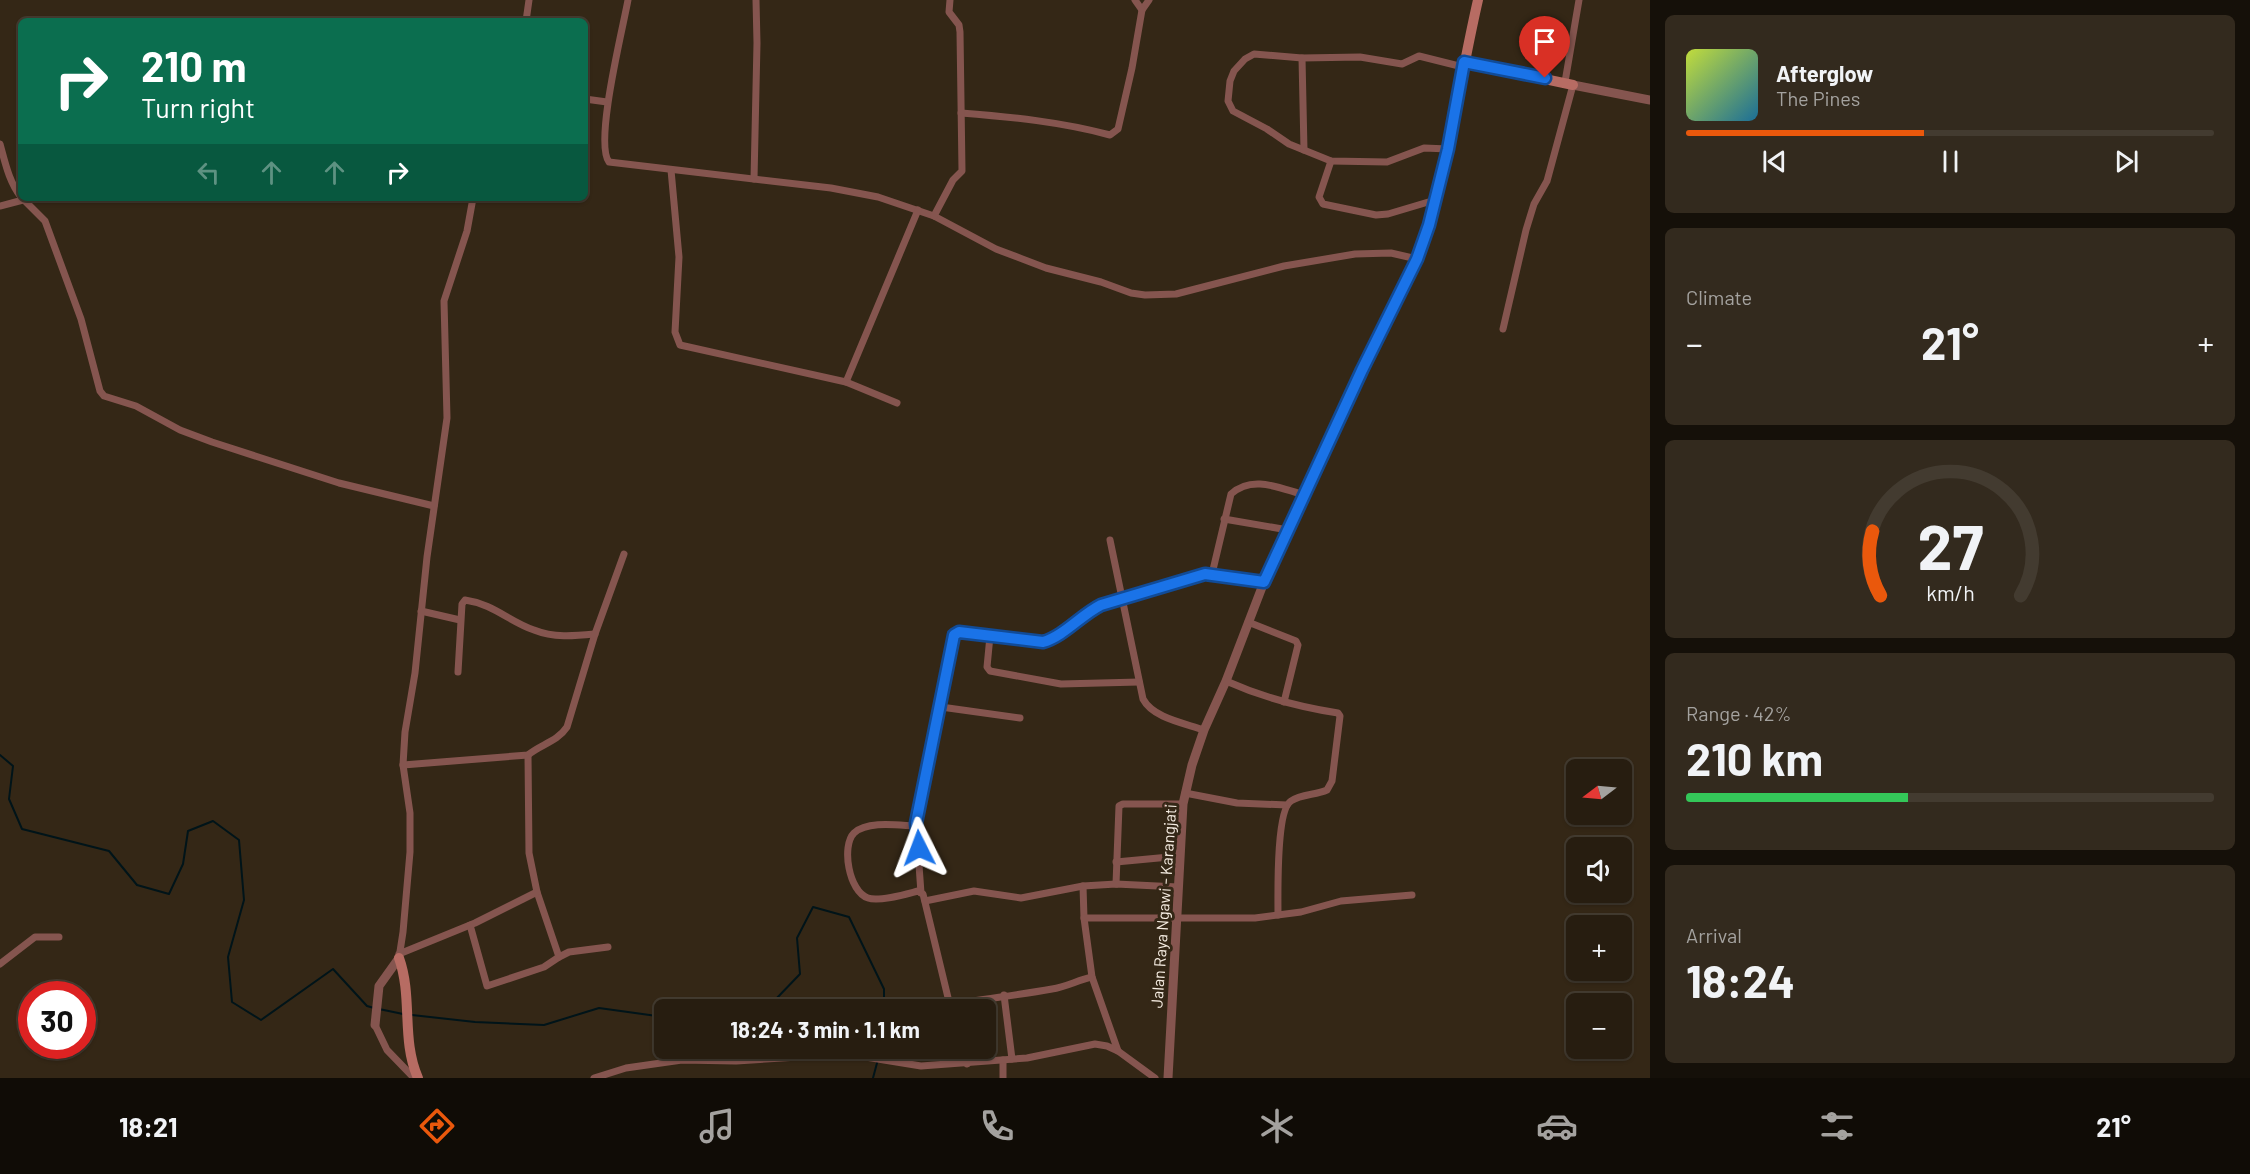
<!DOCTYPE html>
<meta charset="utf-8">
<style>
:root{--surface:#271d10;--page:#332a1e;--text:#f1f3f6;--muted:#a4a29f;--line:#433b30;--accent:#ea580c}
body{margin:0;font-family:Barlow,sans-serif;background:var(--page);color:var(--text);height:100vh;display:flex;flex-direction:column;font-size:22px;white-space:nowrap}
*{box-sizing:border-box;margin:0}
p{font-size:20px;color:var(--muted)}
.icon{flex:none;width:33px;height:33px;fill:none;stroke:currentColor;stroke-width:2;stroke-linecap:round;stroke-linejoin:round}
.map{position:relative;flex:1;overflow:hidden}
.details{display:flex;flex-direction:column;gap:15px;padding:15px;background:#151009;width:600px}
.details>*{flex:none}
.guide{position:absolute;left:18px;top:18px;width:570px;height:183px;border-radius:9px;box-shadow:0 2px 4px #0004,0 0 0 2px var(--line);background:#0b6e4f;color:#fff;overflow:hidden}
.needle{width:39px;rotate:254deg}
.tools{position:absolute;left:1566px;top:759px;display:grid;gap:12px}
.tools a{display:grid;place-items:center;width:66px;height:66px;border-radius:9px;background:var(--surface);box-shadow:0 2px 4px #0004,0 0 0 2px var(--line);font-size:30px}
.speed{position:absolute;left:18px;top:981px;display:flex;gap:12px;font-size:30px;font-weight:700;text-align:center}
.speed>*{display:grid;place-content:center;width:78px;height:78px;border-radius:50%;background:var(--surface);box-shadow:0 2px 4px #0004,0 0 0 2px var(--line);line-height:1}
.speed .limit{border:9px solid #d22;background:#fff;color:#111}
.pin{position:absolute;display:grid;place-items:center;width:51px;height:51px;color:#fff;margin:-62px -26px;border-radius:50% 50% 50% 0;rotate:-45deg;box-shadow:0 0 6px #0007}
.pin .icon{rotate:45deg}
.me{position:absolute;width:66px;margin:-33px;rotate:357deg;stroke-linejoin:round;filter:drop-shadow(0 0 4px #0008)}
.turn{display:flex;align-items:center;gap:21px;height:126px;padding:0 24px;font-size:27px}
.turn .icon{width:78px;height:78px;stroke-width:2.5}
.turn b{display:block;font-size:42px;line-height:51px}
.lanes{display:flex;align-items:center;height:57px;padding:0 24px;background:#0003;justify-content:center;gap:30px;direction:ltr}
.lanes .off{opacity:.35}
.big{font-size:45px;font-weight:700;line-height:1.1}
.details .widget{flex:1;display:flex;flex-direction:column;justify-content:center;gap:9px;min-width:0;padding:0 21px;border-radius:9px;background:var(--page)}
.details .dial{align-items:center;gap:0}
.dial svg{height:156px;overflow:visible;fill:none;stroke:var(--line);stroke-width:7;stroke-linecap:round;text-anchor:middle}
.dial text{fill:var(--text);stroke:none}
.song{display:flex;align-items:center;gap:18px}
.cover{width:72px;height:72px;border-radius:9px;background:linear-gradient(135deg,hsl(70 70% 55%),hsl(200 70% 35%))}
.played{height:6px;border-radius:3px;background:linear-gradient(90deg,var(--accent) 45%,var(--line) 45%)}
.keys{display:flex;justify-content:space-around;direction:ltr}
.heat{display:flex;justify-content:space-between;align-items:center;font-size:33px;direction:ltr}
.charge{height:9px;border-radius:4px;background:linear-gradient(90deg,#34c759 42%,var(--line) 0)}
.trip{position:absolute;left:654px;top:999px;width:342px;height:60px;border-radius:9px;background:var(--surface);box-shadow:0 2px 4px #0004,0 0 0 2px var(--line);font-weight:700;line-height:60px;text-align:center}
.tab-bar{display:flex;height:96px;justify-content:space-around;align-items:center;background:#100c06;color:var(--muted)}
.tab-bar .icon{width:42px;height:42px}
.tab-bar .active{color:var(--accent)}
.tab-bar b{font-size:27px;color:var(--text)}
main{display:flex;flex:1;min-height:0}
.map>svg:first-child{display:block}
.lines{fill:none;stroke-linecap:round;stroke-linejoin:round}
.stream{stroke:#001419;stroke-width:2}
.minor{stroke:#85554f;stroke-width:7}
.tertiary{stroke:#85554f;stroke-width:9}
.secondary{stroke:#b76c63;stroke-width:10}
.route-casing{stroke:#114b97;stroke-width:15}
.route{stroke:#1a73e8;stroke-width:10}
.labels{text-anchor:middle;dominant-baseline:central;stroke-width:6;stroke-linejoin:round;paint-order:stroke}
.street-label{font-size:16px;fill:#f7eee3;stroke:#342716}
</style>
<main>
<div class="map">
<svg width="1650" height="1078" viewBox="0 0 1650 1078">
<rect width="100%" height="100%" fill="#342716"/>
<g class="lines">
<g class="stream">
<polyline points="0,755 13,766 9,799 22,829 109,851 137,885 169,894 183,864 188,831 213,821 239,840 244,900 228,957 232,1002 261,1020 333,969 367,1006 374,1008"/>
<polyline points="379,1009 403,1014"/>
<polyline points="756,1010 775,1000 800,974 797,938 813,907 849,917 884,989 884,1010"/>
<polyline points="412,1015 475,1022 544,1025 599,1008 664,1017"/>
<polyline points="873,1078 881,1048"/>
</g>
<g class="minor">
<path d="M 628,0 C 623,28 594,143 609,162 L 831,188 L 878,197 L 934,216 L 996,249 L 1046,268 L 1101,282 L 1131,293 L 1145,295 L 1176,294 L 1284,266 L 1355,254 L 1391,253 L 1417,259"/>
<polyline points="1142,10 1149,0"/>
<polyline points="526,21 529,0"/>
<polyline points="1302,58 1304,150"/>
<polyline points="1565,82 1579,0"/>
<polyline points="585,99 607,102"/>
<path d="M 961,113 C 1012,117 1062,122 1110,135 L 1118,129 L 1132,68 L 1142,10 L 1135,0"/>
<path d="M 0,144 C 5,162 9,182 21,197"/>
<polyline points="1448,149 1424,148 1387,162 1331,161 1289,144 1267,129 1233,111 1228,101 1230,81 1234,71 1245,59 1254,54 1302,58 1360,57 1402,64 1419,56 1463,67"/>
<polyline points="1331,161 1319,197 1323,204 1376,215 1388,214 1435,200"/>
<polyline points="671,170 679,257 675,332 680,345 846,382 918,210"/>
<polyline points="754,179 757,43 756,0"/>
<polyline points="22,198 45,221 81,319 100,391 104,396 136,406 180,430 212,442 339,483 434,506"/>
<polyline points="0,206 23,200"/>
<polyline points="934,216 953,180 962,171 960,32 959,25 949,12 950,0"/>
<polyline points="1503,329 1526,230 1534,204 1547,181 1573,85"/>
<polyline points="846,382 897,403"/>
<polyline points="1224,519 1288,530"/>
<path d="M 1110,540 L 1143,699 C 1153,718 1184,723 1204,730"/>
<path d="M 1212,574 L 1231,494 C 1253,474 1281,489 1305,495"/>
<polyline points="421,611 460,620"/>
<polyline points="1248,622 1296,641 1298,645 1284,702"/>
<polyline points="990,636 987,667 990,671 1061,684 1139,682"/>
<path d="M 458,672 L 462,604 L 465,600 C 494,604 508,621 534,630 C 554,638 574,636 595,634"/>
<path d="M 1226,681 C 1262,697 1299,707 1338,713 L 1340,716 L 1332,781 L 1327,790 C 1316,795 1301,794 1291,801 C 1276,810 1278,896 1278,915"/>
<polyline points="941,707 1020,718"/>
<path d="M 403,765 L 528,755 C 541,744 557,742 567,727 L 595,634 L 624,554"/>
<polyline points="1185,793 1237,803 1287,805"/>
<polyline points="916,823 921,893"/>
<polyline points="1116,862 1180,856"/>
<polyline points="1116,884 1119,806 1123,804 1183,804"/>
<polyline points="1083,886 1084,918 1092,977 1118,1051"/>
<polyline points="925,901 974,891 1021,898 1083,886 1116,884 1178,887"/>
<polyline points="1084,918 1255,918 1301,912 1341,901 1412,895"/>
<polyline points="470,925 487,986 544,967 559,957 537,892 529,853 528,755"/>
<polyline points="399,954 475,923 537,892"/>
<polyline points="559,957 569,952 608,947"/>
<polyline points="399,958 403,932 410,852 410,813 403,765 405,732 415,673 427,557 447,418 444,301 467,231 473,198"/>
<polyline points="0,964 35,937 59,937"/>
<polyline points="1004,995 1012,1059"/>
<path d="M 949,1005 C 984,999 1018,995 1052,989 C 1066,987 1078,980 1092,977"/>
<path d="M 951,1010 L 923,894 L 918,891 C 906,894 879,902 868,898 C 849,892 841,846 854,833 C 867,821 896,825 913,826 L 916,824 L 954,635 L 959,632 L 1043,642 C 1064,636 1081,615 1101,605 L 1205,574 L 1264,582"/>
<polyline points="375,1025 387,1050 414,1078"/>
<polyline points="962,1048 967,1064"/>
<polyline points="1003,1060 1003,1078"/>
<polyline points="594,1078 626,1068 682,1060 736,1061 847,1054 921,1066 1027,1058 1095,1044 1107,1046 1118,1051 1155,1078"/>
</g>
<g class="tertiary">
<polyline points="1573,85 1650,100"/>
<polyline points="375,1025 379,986 399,958"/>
<polyline points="1168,1078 1183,804 1192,765 1204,730 1226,681 1264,582 1362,370 1417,259"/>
</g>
<g class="secondary">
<polyline points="1464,62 1573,85"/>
<path d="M 1417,259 C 1447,176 1458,87 1478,0"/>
<path d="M 399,958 C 413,997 401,1040 418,1078"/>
</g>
</g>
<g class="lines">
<g class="route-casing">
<path id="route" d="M 919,848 L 916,823 L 954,635 L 959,632 L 1043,642 C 1064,636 1081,615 1101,605 L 1205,574 L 1264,582 L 1362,370 L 1417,259 L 1429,225 L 1448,149 L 1464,62 L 1545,78"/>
</g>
<use href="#route" class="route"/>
</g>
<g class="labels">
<g class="street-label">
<text transform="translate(1163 906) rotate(-86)">Jalan Raya Ngawi - Karangjati</text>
</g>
</g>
</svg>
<div class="tools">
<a><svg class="needle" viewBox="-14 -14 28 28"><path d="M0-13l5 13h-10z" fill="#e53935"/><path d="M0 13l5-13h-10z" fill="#a4a29f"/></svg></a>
<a><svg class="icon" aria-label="sound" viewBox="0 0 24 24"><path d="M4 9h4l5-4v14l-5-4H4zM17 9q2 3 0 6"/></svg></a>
<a>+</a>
<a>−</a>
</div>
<div class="speed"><div class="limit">30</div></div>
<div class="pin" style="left:1545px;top:78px;background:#d93025"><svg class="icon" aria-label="arrive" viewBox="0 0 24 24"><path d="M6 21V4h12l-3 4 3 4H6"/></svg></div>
<svg class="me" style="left:919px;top:848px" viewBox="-20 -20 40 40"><path d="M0-17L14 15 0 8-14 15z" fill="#1a73e8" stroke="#fff" stroke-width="4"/></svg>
<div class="trip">18:24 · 3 min · 1.1 km</div>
<div class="guide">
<div class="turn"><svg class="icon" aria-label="right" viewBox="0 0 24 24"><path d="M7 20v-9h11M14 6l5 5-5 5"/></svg><div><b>210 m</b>Turn right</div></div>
<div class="lanes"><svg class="icon off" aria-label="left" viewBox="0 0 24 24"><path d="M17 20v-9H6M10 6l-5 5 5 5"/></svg><svg class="icon off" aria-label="ahead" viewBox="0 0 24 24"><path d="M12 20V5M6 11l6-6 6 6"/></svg><svg class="icon off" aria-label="ahead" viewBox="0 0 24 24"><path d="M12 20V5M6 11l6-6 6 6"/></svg><svg class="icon" aria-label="right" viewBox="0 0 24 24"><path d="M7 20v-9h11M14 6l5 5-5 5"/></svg></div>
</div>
</div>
<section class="details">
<div class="widget">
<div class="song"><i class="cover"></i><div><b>Afterglow</b><p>The Pines</p></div></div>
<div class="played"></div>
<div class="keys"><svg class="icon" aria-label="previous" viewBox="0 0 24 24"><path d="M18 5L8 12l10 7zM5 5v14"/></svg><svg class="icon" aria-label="pause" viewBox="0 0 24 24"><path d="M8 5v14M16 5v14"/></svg><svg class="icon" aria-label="next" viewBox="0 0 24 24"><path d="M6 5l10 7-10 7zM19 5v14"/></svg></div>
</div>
<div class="widget"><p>Climate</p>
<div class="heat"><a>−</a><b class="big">21°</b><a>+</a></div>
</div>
<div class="widget dial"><svg viewBox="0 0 100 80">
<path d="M14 69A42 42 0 1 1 86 69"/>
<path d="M14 69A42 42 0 0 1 10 36" stroke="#ea580c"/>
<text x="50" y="56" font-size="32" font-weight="700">27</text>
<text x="50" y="72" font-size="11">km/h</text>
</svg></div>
<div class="widget"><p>Range · 42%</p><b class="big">210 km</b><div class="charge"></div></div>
<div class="widget"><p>Arrival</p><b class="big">18:24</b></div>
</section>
</main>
<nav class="tab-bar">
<b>18:21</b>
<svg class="icon active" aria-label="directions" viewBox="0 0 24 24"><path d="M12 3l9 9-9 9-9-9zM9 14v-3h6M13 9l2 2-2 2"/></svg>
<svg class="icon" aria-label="music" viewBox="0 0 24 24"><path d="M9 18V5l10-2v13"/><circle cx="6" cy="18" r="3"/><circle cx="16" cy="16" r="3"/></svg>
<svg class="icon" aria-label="phone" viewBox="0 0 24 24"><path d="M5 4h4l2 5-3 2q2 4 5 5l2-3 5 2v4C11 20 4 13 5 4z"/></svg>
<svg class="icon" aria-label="climate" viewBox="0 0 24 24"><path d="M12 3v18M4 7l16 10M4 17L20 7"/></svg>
<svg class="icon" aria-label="car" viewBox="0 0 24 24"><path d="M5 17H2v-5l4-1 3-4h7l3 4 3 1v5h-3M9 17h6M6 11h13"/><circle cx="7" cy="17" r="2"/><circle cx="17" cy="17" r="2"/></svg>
<svg class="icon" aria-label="filters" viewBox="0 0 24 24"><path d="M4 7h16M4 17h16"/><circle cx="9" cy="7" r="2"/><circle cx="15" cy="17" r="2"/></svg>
<b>21°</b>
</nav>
